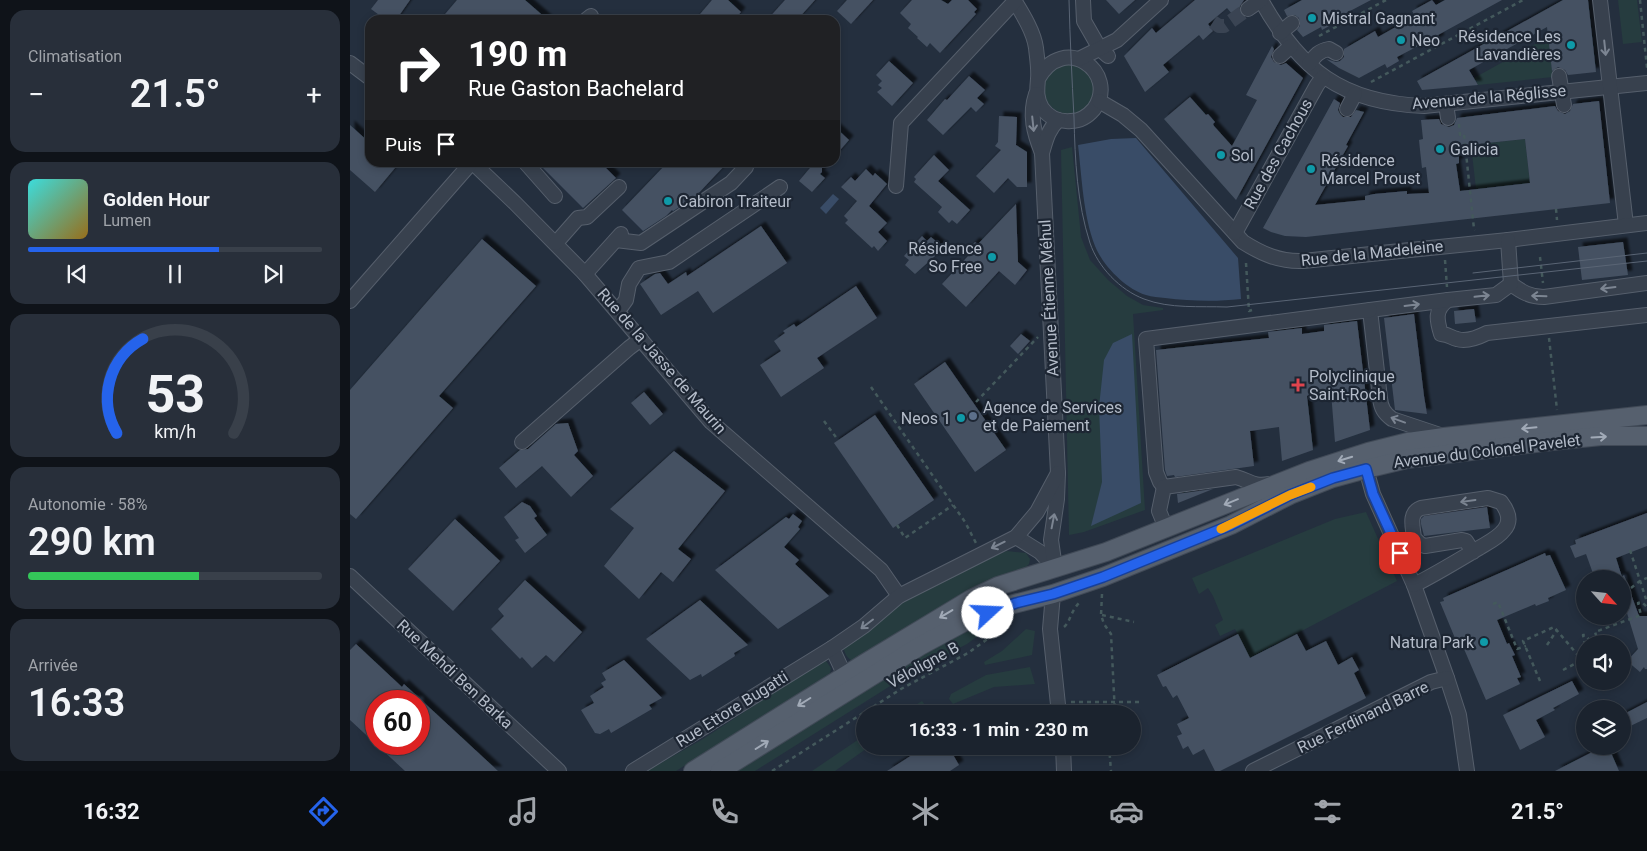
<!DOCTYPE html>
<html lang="fr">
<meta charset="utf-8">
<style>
:root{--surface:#1b232e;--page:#282f3a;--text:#f1f3f6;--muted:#a0a4aa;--line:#39404a;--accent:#2563eb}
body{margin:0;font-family:Roboto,sans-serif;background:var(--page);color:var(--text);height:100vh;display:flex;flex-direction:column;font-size:19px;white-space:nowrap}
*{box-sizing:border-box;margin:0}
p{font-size:16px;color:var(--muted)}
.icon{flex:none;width:28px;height:28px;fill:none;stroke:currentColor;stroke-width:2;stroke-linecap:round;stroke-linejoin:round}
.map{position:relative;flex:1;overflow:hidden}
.drawer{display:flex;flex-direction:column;gap:10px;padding:10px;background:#0f1319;width:350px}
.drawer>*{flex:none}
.banner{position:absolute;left:15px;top:15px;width:475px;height:152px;border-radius:15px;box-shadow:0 2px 8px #0003,0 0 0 1px var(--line);background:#202124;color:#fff;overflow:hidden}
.needle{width:32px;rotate:117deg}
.controls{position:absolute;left:1226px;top:570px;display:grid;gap:10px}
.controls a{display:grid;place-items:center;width:55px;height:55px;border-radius:50%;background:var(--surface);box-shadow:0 2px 8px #0003,0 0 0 1px var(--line);font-size:25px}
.speed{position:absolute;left:15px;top:690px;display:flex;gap:10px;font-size:25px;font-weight:700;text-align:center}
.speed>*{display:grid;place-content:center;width:65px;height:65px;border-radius:50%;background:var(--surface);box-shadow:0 2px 8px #0003,0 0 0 1px var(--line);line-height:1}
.speed .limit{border:8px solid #d22;background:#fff;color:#111}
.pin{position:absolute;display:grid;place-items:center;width:42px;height:42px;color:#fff;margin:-21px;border-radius:10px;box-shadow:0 2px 8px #0006}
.me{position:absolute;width:55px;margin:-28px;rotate:70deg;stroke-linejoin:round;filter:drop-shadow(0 0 4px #0008)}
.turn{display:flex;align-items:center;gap:18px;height:105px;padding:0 20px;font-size:22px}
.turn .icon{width:65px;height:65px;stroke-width:2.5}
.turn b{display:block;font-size:35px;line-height:42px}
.then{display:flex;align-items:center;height:48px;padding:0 20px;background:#0003;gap:10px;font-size:19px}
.big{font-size:38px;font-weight:600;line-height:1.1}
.drawer .tile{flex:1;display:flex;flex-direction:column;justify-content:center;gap:8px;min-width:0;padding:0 18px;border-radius:15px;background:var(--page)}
.drawer .dial{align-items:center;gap:0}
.dial svg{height:130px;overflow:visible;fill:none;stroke:var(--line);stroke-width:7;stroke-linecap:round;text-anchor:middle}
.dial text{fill:var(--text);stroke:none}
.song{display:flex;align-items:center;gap:15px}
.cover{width:60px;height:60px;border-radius:8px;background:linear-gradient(135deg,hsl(180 70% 55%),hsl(40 70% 35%))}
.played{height:5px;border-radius:2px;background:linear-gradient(90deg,var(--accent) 65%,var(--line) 65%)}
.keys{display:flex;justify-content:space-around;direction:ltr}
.heat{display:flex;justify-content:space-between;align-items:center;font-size:28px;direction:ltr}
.charge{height:8px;border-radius:4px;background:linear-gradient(90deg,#34c759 58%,var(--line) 0)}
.trip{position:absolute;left:506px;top:705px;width:285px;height:50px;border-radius:25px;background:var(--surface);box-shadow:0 2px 8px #0003,0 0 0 1px var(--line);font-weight:600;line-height:50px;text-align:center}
.tabs{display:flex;height:80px;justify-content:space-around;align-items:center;background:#0b0e12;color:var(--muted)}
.tabs .icon{width:35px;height:35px}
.tabs .active{color:var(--accent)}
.tabs b{font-size:22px;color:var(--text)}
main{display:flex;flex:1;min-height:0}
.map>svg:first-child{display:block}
.green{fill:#263c3f}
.water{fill:#394c67}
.building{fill:#455162;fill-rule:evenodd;filter:url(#shadow)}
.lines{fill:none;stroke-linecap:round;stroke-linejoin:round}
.minor-tunnel{stroke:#3a4453;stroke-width:14;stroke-dasharray:14 7;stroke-linecap:butt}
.minor-casing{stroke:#565f6c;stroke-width:16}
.major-casing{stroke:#414a57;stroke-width:20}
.path{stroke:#44595c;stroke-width:2.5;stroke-dasharray:4 4;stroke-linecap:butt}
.minor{stroke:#38414e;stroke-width:14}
.major{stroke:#56606e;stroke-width:18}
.tram{stroke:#5a6575;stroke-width:1}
.oneway{stroke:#7c8592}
.oneway2{stroke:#a1aab7}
.route-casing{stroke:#184099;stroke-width:12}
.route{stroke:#2563eb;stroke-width:9}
.slow{stroke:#f59e0b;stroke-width:9}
.culture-dot{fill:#0f9aa8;stroke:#1d2633;stroke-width:2}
.health-dot{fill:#e0444e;stroke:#1d2633;stroke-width:2}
.service-dot{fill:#5c6f8a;stroke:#1d2633;stroke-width:2}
.labels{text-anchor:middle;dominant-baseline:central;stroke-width:4.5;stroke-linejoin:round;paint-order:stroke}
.poi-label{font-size:16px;fill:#b4bcc9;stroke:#1d2633;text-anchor:start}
.street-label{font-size:16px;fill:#b4bcc9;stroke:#1d2633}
</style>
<main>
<section class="drawer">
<div class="tile"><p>Climatisation</p>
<div class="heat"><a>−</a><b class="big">21.5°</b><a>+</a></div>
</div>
<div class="tile">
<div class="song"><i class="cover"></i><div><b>Golden Hour</b><p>Lumen</p></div></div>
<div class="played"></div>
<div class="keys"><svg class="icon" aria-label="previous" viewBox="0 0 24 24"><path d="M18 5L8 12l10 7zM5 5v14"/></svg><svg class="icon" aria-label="pause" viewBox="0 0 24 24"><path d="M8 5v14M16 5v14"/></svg><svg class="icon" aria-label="next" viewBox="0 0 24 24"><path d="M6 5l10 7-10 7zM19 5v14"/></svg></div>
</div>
<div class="tile dial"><svg viewBox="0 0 100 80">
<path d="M14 69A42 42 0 1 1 86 69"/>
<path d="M14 69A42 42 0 0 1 30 11" stroke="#2563eb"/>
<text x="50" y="56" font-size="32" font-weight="700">53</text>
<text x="50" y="72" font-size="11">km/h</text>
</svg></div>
<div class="tile"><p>Autonomie · 58%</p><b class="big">290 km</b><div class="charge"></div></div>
<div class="tile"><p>Arrivée</p><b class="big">16:33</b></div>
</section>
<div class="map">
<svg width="1297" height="771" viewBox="0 0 1297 771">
<defs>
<filter id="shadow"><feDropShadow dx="4.5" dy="-4.5" stdDeviation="1" flood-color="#0009"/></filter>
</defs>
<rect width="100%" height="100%" fill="#242f3e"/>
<g class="green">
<polygon points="1268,0 1287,0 1292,42 1273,44"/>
<polygon points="1198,37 1203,77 1128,85 1124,78"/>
<circle cx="719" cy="89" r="25"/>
<polygon points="1175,139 1180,183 1126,189 1121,145"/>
<polygon points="722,147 731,237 740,260 758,280 777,296 793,305 813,308 813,310 783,314 795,510 734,532 719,535 711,150"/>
<polygon points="1016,512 1047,581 900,658 885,629 870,636 865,625 873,620 863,596 858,588 849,594 842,578 985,519"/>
<path d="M 657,551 L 676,553 L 680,559 L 679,564 L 675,568 L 649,578 L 506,662 C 497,659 496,656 493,647 L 553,602 L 606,574 L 639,558 Z"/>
<polygon points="638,623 643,625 617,644 561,673 405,771 383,771 582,647"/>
<polygon points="676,629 685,631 682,655 635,665 634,662 652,651"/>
<polygon points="472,661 476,661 481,668 480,673 462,686 326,771 297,771 353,739"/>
<polygon points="680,667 685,684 644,687 603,704 599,699 601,694 636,675"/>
<polygon points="572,701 579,710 566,714 551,714"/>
<polygon points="515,735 515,746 520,746 485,771 462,771"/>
</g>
<g class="water">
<path d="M 786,138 L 888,258 L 891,299 C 865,302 840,301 815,298 C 809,297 802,297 796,295 C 776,289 753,266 745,246 C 733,215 732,178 728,145 L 761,139 Z"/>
<polygon points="483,194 489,199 476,214 470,208"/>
<polygon points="782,334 791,503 741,526 752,482 749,407 754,360 763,343"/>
</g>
<g class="building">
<polygon points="28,0 60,0 46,20 36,20 21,9"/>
<polygon points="107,0 175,0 198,20 90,20"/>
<polygon points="362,0 378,0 391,12 384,20 345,20"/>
<polygon points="435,0 465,0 447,20 417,20"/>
<polygon points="497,0 523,0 501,24 487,11"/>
<polygon points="562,0 591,0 598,4 602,0 618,0 627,9 624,12 626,14 590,53 580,43 577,47 567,38 568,37 558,28 561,24 550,13"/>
<polygon points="756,0 785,0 769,14"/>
<polygon points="845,0 894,0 890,6 889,10 891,14 895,17 889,22 877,8 858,24 863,31 853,40 849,35 813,65 819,72 795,92 774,56 802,28 806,33"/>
<polygon points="952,0 1021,0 981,21 983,24 972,30 971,27 953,37 947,30 950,26 949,18 945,15 937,16 934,10"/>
<polygon points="1082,0 1086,5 1095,0 1152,0 1088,35 1090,39 1085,42 1077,46 1076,42 1047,57 1049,61 1037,68 1035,64 1009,78 989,68 976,59 986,62 990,61 994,57 994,49 1025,31 1028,37 1065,16 1062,11"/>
<polygon points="1213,0 1238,0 1246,72 1218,75 1215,70 1208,67 1202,71 1197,27 1119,70 1128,85 1072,90 1067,81"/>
<polygon points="922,46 924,49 921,57 924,62 931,65 936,63 953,78 886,200 814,119 840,97 856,115 858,114 865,122 863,124 864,126 882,146 907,100 896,95"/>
<polygon points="539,61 563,83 542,106 527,92 532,88 528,85 532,81 526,75"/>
<polygon points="619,76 635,90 627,98 634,104 626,112 621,107 593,135 577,120 595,99 597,100"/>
<path d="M 984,99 L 990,103 L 988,110 L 990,114 L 993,117 L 1001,117 L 1006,110 L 1014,112 L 996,145 L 998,146 L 994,153 L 965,205 L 1015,200 L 1015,196 L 1024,194 L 1057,191 L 1057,194 L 1079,193 L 1076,167 L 1072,168 L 1070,150 L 1069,140 L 1073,139 L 1071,120 L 1089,119 L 1091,124 L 1099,127 L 1104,125 L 1107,118 L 1205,106 L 1208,111 L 1215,114 L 1220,111 L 1223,104 L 1249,101 L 1260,203 L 956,237 L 935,236 L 921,232 L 913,228 ZM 1175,139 L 1180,183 L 1110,191 L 1106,164 L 1109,163 L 1109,146 Z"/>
<polygon points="649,116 667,117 666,145 677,152 677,187 667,187 658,178 644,193 626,176 651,150 645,146 648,142"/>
<polygon points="0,125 20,143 20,162 50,162 25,192 0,170"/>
<polygon points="485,127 499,140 485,156"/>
<polygon points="584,155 599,170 588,181 620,210 607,224 602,220 599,223 588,212 592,207 564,182 566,179 564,177"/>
<polygon points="187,162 250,162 266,178 233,208"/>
<polygon points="318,162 378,162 345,197 323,211 322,210 316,216 293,231 272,210"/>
<polygon points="465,162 472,167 472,172 470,174 475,178 462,192 449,181"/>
<polygon points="516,169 523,176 525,173 537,184 519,206 537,223 528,232 537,241 528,251 524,246 522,248 495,223 498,220 494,216 507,201 491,187 501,177 505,181"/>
<polygon points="666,204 668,262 677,270 665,285 649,271 616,307 592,284 619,255 616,252 625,242 628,244"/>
<polygon points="411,226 437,263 363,313 348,291 311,315 290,284 305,274 310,273 318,284 336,272 337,276"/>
<polygon points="572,236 577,241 581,237 594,248 565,274 555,265 559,260 554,256"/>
<polygon points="132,239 186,286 89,396 103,408 6,519 0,514 0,390"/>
<polygon points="1273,242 1278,275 1232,280 1228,247"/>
<polygon points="506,286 527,318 467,358 474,368 431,397 410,365 431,351 424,341 435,333 433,331 444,324 446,327"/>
<polygon points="1124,309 1126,322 1105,324 1104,311"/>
<polygon points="1064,314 1074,396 1077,414 1045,410 1034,318"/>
<polygon points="1007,321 1020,430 985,442 981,392 957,396 963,450 932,461 929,427 900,431 904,466 825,477 824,475 817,476 815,470 806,350 919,338 918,332 952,328 952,334 974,331 974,325"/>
<polygon points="671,334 680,341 668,354 660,346"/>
<polygon points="595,362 656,450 625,472 564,384"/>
<polygon points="294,392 313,414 300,425 281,403"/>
<polygon points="525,415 584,500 543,528 484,443"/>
<polygon points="218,423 228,451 224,455 243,476 221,497 192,466 166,488 149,468 170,450 178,449 206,424"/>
<polygon points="324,451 375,491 328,549 341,559 323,582 311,572 289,599 254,566 284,528 260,509"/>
<polygon points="863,489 828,503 827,494"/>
<polygon points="172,502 180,506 187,516 184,518 197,535 175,553 165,540 169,538 154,517"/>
<polygon points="1137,507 1140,528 1074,536 1071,524 1071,519 1074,516"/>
<polygon points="1297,513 1297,546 1266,558 1272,577 1274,575 1289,616 1297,616 1297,669 1295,669 1294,667 1290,672 1277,661 1288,649 1277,613 1272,615 1272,579 1245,579 1236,554 1225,558 1220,546 1226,544 1225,540"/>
<polygon points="443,514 452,521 448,527 450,529 434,547 449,560 445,564 479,596 428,629 365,570 436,517 439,519"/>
<polygon points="105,519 150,561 103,611 58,569"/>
<polygon points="1195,553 1196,556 1200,555 1216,590 1198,598 1199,601 1186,606 1185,604 1147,620 1157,644 1159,643 1165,655 1162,656 1171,677 1167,678 1170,684 1136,700 1111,642 1107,643 1090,602 1094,601 1093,598"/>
<polygon points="175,580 232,632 204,662 196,655 182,668 172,657 170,659 141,629 154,616 148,609"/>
<polygon points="350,600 398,645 384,653 385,656 352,677 351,674 340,680 296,639"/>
<polygon points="888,634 900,658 947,634 956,651 976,641 988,665 1002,657 1009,670 1004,673 1016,698 870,771 865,771 854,749 843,755 838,746 833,749 827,736 832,734 827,724 839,718 827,695 823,698 816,686 813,687 807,675"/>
<path d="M 6,644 L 52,687 L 54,684 L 148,771 L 55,771 L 0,720 L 0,650 ZM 26,701 L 69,701 L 69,744 L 26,744 Z"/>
<polygon points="274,660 312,698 299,705 302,709 261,733 259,729 250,734 245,733 231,710 244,703 240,696 254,687 251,683 256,680 252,673"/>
<polygon points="1222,681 1229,694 1203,708 1205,710 1186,720 1195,737 1170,750 1153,715"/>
<polygon points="1297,702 1297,718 1272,730 1272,715"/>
<polygon points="576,746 598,746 609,765 600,771 537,771"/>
<polygon points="1254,746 1262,755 1269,771 1205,771"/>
</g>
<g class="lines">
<polyline class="minor-tunnel" points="863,22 869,26 874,26 898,9"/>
<g class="minor-casing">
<g id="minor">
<path d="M 664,0 C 672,13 684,32 686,48 C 687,58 689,69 688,79 C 687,90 686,98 692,108 C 699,118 710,122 721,121 C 731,121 738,116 744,109 C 770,72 713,32 688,79"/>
<polyline points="733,0 734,21 750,49 758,56"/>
<path d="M 911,0 C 950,70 992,103 1074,106 L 1297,83"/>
<polyline points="1250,0 1276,225"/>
<polyline points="898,9 911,0"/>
<polyline points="236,20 241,16"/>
<polyline points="930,33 942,23"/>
<polyline points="930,56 941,46"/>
<polyline points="729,59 767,40 811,0"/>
<polyline points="0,63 20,78"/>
<path d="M 959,64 C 965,56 968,51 979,49 L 986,53"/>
<polyline points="1209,76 1214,105"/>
<path d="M 686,94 C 679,115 684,133 692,153"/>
<path d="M 749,101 L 773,115 L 791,130 L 893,242 C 912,254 930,262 953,261 L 1158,240 L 1297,223"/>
<polyline points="1096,104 1098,118"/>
<polyline points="997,109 1005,94"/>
<polyline points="122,162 165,203 235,274 361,422 531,570 549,596"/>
<polyline points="175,162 205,196"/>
<polyline points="546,186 551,123 665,1"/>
<polyline points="885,233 967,85 973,77"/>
<polyline points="266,240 291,243 381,183 396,167 397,162"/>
<path d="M 1158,240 L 1161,284 C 1172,292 1180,297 1194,297 L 1297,283"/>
<polyline points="206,243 228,218 237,217 269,187"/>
<polyline points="235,274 271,234"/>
<path d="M 1161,284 L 1146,295 L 1098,300 C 1084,309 1087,321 1091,334 C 1101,335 1101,338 1107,339 C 1116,342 1129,337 1137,333 L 1297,315"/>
<polyline points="0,301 122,162"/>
<polyline points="268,311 276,300 279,284 289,268 319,262 430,187"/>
<path d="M 1093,436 L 1042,419 C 1034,413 1031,408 1030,398 L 1020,310 L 1098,300"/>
<polyline points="172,442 279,348 291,339"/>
<polyline points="1016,469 1023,494 1064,585 1097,678 1109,715 1117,771"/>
<polyline points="814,487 810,482 806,472 796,339 1020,310"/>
<path d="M 816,528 L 809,511 L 814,487 L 886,477 C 901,481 902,487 920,484"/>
<polyline points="666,537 690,552 705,568"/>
<path d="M 705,568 L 701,540 L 707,499 L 708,473 L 692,153 C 696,140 698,130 708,120"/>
<polyline points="0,576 209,771"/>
<path d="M 1064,585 C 1086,574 1107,561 1129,548 C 1137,543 1148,538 1154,530 C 1162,521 1158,511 1151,502 L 1138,498 L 1071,508 C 1058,513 1063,527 1064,538 L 1070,544 L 1075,546 L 1112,540 L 1116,541 L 1123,552"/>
<polyline points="703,594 700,629 709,714"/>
<polyline points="482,648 495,676"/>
<polyline points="713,746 714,771"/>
<polyline points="283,771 482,648 514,626 549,596 666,537 687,512 708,473"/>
<polyline points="903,771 1081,682 1097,678"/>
</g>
</g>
<g class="major-casing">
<g id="major">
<polyline points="343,771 515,663 621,599 648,586 756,552 959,471 1018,452 1058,442 1094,437 1297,415"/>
<polyline points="370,771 570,646 620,619 656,606 703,594 753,577 881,525 940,495 983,478 1016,469 1057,459 1202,441 1251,436 1297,436"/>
</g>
</g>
<g class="path">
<polyline points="1290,0 1297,68"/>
<polyline points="969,36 1036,0"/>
<polyline points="1021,82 1173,0"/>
<polyline points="1109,124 1110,135 1114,134 1124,229 1125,230"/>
<polyline points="1206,209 1207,220"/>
<polyline points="1190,257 1193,283"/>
<polyline points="1095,260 1097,287"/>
<polyline points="896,263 899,311 902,310"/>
<polyline points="1199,338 1207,410"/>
<polyline points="521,387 615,522 626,543"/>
<polyline points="626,402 688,337"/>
<polyline points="474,421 488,440"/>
<polyline points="547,525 555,538 603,505"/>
<polyline points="1280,550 1296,599"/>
<polyline points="1281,588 1290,581 1297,578"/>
<polyline points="752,594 751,615 754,624 761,634 765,714"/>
<polyline points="1143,604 1148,602 1167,649 1176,646"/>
<polyline points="752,615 784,622"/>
<path d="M 714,627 C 721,621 720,611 731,601"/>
<polyline points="1249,644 1245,632 1291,615 1288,603 1292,602 1297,607"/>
<polyline points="1197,645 1207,630"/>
<polyline points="1235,645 1233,635 1235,635 1243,644"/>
<polyline points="1213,670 1232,660"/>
<polyline points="1190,681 1173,641 1204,627 1232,660 1235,659"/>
<polyline points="721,702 790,702"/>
<polyline points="759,746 761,771"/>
<polyline points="422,771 551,689 618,653 657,625"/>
</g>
<use href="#minor" class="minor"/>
<use href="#major" class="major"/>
<g class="tram">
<path d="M 719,0 C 720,39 722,79 724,118 C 725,160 727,203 740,243 C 748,267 770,290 794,299 C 820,309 850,306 877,307 L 1297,261"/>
<polyline points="1123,273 1297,253"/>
</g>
</g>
<defs><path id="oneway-shaft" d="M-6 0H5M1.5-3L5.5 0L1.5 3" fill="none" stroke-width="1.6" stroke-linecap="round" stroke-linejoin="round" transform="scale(1.25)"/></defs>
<g class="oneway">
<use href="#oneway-shaft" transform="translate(1255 48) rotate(84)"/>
<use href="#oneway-shaft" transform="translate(683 124) rotate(84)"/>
<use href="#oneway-shaft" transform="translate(1258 288) rotate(173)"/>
<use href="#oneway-shaft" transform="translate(1132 296) rotate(-6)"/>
<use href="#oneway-shaft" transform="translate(1189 296) rotate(-178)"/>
<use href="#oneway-shaft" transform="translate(1062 305) rotate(-7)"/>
<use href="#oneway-shaft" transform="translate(1048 420) rotate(-160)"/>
<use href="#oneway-shaft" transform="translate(1118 501) rotate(172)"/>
<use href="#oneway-shaft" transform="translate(703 521) rotate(-79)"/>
<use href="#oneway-shaft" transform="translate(648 545) rotate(154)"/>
<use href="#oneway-shaft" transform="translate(517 624) rotate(143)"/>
</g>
<g class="oneway2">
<use href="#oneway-shaft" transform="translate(1179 428) rotate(174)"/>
<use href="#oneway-shaft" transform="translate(1249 437) rotate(-3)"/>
<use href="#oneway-shaft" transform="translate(995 459) rotate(163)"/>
<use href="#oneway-shaft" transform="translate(881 502) rotate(158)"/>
<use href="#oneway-shaft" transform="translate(596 614) rotate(149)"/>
<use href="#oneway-shaft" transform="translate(454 702) rotate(148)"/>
<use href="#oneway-shaft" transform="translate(412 745) rotate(-32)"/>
</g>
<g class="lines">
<g class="route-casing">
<polyline id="route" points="638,613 666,603 703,594 753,577 881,525 940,495 983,478 1016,469 1023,494 1050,553"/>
</g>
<use href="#route" class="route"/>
<polyline class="slow" points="871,529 940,495 961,487"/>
</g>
<g class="culture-dot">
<circle cx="962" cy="18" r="5"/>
<circle cx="1051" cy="40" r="5"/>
<circle cx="1221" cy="45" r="5"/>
<circle cx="1090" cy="149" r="5"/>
<circle cx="871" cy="155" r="5"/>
<circle cx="961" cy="169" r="5"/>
<circle cx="318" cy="201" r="5"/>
<circle cx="642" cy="257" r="5"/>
<circle cx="611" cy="418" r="5"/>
<circle cx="1134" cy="642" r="5"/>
</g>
<path class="health-dot" d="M945.5 377.5h5v5h5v5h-5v5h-5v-5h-5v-5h5z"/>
<circle class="service-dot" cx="623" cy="416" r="5"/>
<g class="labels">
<g class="poi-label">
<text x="972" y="18">Mistral Gagnant</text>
<text x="1211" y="36" text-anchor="end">Résidence Les<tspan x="1211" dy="18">Lavandières</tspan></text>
<text x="1061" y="40">Neo</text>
<text x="1100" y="149">Galicia</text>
<text x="881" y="155">Sol</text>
<text x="971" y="160">Résidence<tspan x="971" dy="18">Marcel Proust</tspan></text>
<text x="328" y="201">Cabiron Traiteur</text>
<text x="632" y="248" text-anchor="end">Résidence<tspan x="632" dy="18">So Free</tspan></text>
<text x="959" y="376">Polyclinique<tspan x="959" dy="18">Saint-Roch</tspan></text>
<text x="633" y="407">Agence de Services<tspan x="633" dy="18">et de Paiement</tspan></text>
<text x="601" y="418" text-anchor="end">Neos 1</text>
<text x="1124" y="642" text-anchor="end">Natura Park</text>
</g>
<g class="street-label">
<text transform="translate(1139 97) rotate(-5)">Avenue de la Réglisse</text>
<text transform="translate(928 154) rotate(-61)">Rue des Cachous</text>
<text transform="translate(1022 253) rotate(-6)">Rue de la Madeleine</text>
<text transform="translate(699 298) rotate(-93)">Avenue Étienne Méhul</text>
<text transform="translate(312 361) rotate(49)">Rue de la Jasse de Maurin</text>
<text transform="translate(1137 451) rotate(-7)">Avenue du Colonel Pavelet</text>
<text transform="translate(573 665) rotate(-29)">Véloligne B</text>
<text transform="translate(105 674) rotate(43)">Rue Mehdi Ben Barka</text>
<text transform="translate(382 709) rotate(-32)">Rue Ettore Bugatti</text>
<text transform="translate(1013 717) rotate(-26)">Rue Ferdinand Barre</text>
</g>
</g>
</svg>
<div class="controls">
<a><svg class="needle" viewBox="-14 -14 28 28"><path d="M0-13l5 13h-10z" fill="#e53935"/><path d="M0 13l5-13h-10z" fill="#a0a4aa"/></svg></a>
<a><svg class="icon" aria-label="sound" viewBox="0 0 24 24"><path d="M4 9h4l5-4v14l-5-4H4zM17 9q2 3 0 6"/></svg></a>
<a><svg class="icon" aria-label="layers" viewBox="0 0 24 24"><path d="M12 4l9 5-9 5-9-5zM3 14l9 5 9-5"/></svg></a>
</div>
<div class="speed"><div class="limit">60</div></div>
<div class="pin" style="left:1050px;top:553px;background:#d93025"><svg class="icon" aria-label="arrive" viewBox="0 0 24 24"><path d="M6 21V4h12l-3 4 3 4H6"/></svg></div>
<svg class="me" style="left:638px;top:613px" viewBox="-20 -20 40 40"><circle r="19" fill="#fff"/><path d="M0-13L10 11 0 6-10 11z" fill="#2563eb"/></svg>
<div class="trip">16:33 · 1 min · 230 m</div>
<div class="banner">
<div class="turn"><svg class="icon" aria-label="right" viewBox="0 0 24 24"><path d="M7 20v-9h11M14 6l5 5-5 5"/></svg><div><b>190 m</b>Rue Gaston Bachelard</div></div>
<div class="then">Puis<svg class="icon" aria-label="arrive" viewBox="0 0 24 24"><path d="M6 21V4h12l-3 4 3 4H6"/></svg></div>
</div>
</div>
</main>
<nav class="tabs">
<b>16:32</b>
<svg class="icon active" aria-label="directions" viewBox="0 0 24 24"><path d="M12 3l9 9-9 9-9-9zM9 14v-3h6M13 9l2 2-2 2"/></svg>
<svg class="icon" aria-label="music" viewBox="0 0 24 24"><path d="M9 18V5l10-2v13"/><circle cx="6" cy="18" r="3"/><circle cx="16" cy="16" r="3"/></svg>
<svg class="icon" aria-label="phone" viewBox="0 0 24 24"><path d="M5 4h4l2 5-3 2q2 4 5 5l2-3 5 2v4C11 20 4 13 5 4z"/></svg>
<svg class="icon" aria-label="climate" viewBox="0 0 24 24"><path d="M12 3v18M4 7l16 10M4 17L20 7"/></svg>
<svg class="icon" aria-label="car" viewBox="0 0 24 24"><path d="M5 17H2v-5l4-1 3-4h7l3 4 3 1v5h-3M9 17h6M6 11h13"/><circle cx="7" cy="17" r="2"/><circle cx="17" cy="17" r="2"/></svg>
<svg class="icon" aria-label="filters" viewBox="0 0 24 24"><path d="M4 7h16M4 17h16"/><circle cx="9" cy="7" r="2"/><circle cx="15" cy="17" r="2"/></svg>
<b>21.5°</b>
</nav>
